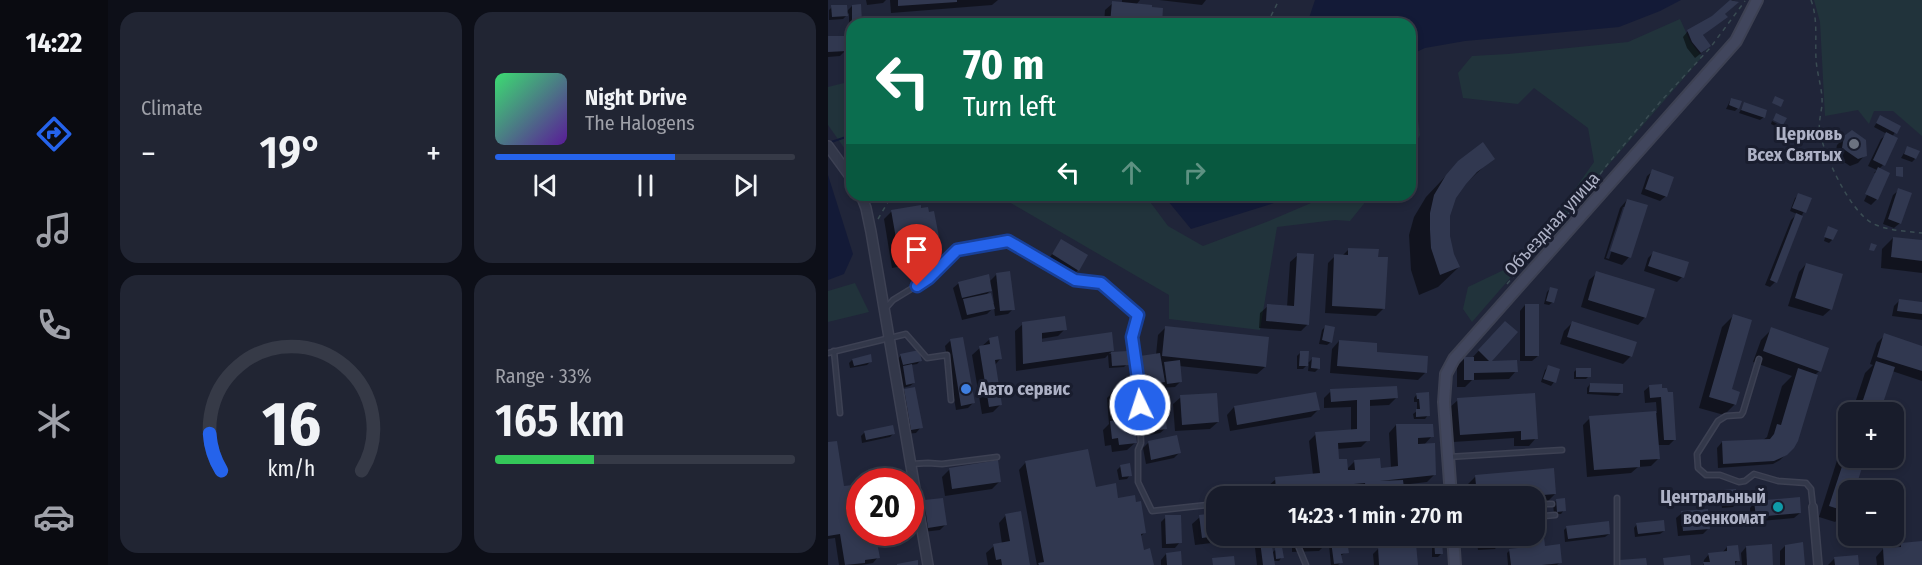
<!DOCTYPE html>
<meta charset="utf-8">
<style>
:root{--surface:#181c2b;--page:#212533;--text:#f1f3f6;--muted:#9fa1a9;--line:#363a47;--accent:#2563eb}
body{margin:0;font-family:"Fira Sans Condensed",sans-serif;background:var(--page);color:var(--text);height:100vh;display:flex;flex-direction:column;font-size:22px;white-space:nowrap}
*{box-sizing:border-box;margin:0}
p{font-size:20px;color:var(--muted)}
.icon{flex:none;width:33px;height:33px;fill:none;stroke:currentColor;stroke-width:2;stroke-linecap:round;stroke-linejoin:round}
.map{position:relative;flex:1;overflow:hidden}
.side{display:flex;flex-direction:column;gap:12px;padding:12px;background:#0d0f18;width:720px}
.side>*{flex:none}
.top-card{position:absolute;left:18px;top:18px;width:570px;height:183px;border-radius:18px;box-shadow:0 3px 9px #0003,0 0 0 2px var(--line);background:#0b6e4f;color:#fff;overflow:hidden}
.tools{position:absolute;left:1010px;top:402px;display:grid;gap:12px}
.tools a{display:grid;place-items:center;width:66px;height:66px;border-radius:12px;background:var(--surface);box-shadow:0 3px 9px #0003,0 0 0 2px var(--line);font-size:30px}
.speed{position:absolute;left:18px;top:468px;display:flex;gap:12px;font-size:30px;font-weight:700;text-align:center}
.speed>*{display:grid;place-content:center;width:78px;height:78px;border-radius:50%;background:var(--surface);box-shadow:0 3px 9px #0003,0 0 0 2px var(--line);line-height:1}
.speed .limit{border:9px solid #d22;background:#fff;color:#111}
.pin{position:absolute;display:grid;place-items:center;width:51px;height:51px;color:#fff;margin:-62px -26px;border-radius:50% 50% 50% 0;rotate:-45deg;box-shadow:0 0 6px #0007}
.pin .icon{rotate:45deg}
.me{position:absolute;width:66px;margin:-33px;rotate:356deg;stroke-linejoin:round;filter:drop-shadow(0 0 4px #0008)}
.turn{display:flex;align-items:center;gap:21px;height:126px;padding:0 18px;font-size:27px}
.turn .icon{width:78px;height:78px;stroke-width:2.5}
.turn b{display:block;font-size:42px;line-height:51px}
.lanes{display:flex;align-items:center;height:57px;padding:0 18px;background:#0003;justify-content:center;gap:30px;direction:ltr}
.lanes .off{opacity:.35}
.big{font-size:45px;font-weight:600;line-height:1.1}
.side .card{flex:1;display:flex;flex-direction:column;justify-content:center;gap:9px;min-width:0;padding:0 21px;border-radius:18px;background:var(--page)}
.side .dial{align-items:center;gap:0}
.dial svg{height:156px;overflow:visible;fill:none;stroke:var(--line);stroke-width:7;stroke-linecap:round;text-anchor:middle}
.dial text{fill:var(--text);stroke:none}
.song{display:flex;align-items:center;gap:18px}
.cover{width:72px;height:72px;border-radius:9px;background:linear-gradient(135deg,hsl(140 70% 55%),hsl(270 70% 35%))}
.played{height:6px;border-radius:3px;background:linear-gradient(90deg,var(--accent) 60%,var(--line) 60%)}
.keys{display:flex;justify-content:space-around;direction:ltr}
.heat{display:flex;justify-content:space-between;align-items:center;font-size:33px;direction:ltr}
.charge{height:9px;border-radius:4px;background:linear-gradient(90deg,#34c759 33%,var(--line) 0)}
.side .tiles{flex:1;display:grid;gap:12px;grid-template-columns:repeat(2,1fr)}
.trip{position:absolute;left:378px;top:486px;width:339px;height:60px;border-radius:18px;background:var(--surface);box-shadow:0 3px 9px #0003,0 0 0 2px var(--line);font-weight:600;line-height:60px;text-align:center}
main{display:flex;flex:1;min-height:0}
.dock{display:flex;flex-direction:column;width:108px;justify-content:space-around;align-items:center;background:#0a0b11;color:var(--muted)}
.dock .icon{width:42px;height:42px}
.dock .selected{color:var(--accent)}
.dock b{font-size:27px;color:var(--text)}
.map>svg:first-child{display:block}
.green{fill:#21333b}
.water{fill:#131a37}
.shadow{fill:#0007;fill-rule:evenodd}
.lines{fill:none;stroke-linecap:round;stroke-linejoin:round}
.stream{stroke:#131a37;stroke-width:2}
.building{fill:#313850}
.service-casing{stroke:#3d4153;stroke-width:7}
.minor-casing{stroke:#3d4153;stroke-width:10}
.tertiary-casing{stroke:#3d4153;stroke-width:12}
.secondary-casing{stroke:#3d4153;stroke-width:14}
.path{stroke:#3a4c53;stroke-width:1.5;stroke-dasharray:4.5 4.5;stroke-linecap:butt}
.service{stroke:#33384a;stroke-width:4}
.minor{stroke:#33384a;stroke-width:7}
.tertiary{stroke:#33384a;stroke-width:9}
.secondary{stroke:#41465d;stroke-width:10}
.route-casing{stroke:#184099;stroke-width:15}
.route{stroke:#2563eb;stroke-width:10}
.worship-dot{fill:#6b7280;stroke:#191d2e;stroke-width:2}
.shop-dot{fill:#3f7fe0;stroke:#191d2e;stroke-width:2}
.culture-dot{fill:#0f9aa8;stroke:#191d2e;stroke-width:2}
.labels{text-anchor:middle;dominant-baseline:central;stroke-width:6;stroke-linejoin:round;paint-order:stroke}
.poi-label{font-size:18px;font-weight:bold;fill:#aeb2c6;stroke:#191d2e;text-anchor:end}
.street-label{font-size:18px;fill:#aeb2c6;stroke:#191d2e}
</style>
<main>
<nav class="dock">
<b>14:22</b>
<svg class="icon selected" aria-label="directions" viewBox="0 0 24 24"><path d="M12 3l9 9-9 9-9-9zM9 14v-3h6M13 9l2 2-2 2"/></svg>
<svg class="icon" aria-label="music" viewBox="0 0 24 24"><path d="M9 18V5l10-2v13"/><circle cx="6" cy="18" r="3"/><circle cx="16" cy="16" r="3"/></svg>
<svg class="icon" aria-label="phone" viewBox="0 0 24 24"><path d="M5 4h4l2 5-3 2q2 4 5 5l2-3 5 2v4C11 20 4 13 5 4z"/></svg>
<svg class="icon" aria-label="climate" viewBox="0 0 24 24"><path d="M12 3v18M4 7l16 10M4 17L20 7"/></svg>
<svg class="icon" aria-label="car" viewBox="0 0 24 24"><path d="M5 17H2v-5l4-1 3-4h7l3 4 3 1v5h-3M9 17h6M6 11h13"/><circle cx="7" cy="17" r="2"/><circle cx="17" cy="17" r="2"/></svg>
</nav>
<section class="side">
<div class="tiles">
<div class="card"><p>Climate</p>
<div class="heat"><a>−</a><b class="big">19°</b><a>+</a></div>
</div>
<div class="card">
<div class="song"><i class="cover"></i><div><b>Night Drive</b><p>The Halogens</p></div></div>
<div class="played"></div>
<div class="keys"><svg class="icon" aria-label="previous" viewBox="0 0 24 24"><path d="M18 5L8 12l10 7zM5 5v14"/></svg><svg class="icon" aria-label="pause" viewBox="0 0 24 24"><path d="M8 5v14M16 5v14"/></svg><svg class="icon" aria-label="next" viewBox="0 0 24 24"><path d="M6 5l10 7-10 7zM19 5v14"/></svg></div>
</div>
<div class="card dial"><svg viewBox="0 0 100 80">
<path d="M14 69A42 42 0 1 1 86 69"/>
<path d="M14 69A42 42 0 0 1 8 50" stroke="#2563eb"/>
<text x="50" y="56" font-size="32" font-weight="700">16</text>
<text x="50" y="72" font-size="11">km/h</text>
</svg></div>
<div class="card"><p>Range · 33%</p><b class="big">165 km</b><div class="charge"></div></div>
</div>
</section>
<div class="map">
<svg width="1094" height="565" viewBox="0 0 1094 565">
<rect width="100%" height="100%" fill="#202539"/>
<g class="green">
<polygon points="986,0 1094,0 1094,136 1065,111 1046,111 1041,124 1030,110 997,116 992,22"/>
<polygon points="852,19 862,41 874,57 644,322 635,309 640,287 682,267 749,186 766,162 760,128 706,88 690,104 635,98 630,73 644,56 680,54 800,42"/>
<polygon points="24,81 24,159 0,125 0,87"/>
<polygon points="582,95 588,104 592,135 582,152"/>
<polygon points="169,195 317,195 340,226 375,246 441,221 483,203 486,195 543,195 522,221 507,220 449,227 432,330 341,319 341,295"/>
<polygon points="27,283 41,312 0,322 0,291"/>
</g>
<g class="water">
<polygon points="487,0 853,0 832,11 791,27 637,41 597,48 582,55 582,24 479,24"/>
<polygon points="0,175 25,254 16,274 0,280"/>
<polygon points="335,195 460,195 446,203 363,229"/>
</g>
<g class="shadow">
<polygon points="38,0 58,0 55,3 39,5"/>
<polygon points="62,0 170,0 164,5 63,13"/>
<polygon points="294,0 312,0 308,5 333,24 276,24 277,10 285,3 294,4"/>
<polygon points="331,0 378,0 374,5"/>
<polygon points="904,0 909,2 874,36 876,51 867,58 859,48 855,37 860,31 885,18"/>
<polygon points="24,6 32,22 30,24 21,25 21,13 15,19 1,20 1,10 4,7 18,12"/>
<polygon points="0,38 17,51 12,56 0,57"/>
<polygon points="903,99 910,108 907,111 898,109"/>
<polygon points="916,104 936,117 932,120 911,113"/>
<polygon points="1052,117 1071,126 1064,137 1055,165 1051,169 1049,199 1043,205 1036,201 1049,173 1046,173 1049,170 1040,166 1053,139 1059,134 1046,127"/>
<polygon points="944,121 953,126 951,128 943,124"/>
<polygon points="1017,137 1037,155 1030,163 1022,166 1007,156 1009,145"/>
<polygon points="1079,148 1087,159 1084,162 1073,158"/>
<polygon points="665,158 634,187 627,197 621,216 620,236 625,254 631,267 610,287 591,295 583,270 582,252 581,235 586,217 598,197 631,162"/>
<polygon points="825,171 838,196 832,201 813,194 819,176"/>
<polygon points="1071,190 1072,223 1066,228 1055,224 1065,195"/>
<polygon points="971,195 982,199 974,215 947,282 942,287 937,285 963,220 969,214 962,211 967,198"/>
<path d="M 799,200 L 801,257 L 794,265 L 776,259 L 792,208 ZM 795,207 L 798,207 L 781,259 L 778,258 Z"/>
<polygon points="63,212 100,214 109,236 102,244 98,244 100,256 93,263 64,268 56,219"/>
<polygon points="1000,228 1004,240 1001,243 996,241"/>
<polygon points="1065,238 1094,242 1094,273 1053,268 1054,249"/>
<polygon points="233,241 250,270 245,275 220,260"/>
<polygon points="521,249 556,308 548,316 497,313 500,263 507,256 514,256"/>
<polygon points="826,252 854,277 849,282 816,271 820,258"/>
<polygon points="470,255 480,324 473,331 431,328 432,313 440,306 459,307 462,262"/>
<polygon points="978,264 1003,309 995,316 960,306 971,272"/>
<polygon points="769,273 817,317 810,325 753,307 761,280"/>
<path d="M 169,274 L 185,309 L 180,314 L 167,316 L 166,307 L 159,314 L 134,320 L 125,288 L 131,283 L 161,282 ZM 164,289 L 166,303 L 164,303 L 159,294 Z"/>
<polygon points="722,289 725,302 721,305 716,304 719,292"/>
<polygon points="1071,301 1094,304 1094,320 1064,316 1066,306"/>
<polygon points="697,305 710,356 704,361 692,361 692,311"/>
<polygon points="905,316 902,390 907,404 896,415 871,408 894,327"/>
<polygon points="744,323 803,356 795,364 732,344 736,331"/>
<polygon points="195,324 237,329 230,336 212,339 212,343 285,350 281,354 298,353 299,364 296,367 281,368 280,355 277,358 188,371 187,331"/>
<polygon points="498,326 503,342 499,345 491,344 494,330"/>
<polygon points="338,327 437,367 429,374 351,366 353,381 347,387 332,388 338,428 332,433 317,436 311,393 315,389 311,389 307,363 312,358 328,355 330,335"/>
<polygon points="944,329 991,371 987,375 958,454 952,460 945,464 890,468 889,448 894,442 935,440 939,437 954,386 964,376 925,362 933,340"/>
<polygon points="670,330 688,332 660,362 688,371 681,379 644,380 637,387 629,387 629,366 637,358 644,358"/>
<polygon points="1057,335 1094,347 1094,381 1064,371 1050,412 1024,412 1037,373 1045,365 1042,364 1049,343"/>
<polygon points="134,339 145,403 140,408 128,410 117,346 122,341"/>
<polygon points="162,339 172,359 167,365 173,404 165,412 154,414 144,355"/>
<polygon points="511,341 598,372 590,380 502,373 504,349"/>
<polygon points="473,352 478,365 484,359 490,369 487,372 480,371 481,363 475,369 469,369 469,356"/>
<polygon points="73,355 92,361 89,364 83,365 86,383 82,386 75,388 70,359"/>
<polygon points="24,360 43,361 39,365 22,368 21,363"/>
<polygon points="720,367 726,382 723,386 713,382 717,370"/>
<polygon points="749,369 761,376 758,379 746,379 746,372"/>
<polygon points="762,384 794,392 790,396 759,394 759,388"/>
<polygon points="833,385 847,439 841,445 830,445 831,458 823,466 810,467 803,473 759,477 755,425 762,418 829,413 828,402 817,403 816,391 822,386"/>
<polygon points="77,391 93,427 88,433 78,434 71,396"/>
<polygon points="286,391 307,443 299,450 284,452 283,445 277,446 275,430 281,424 279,398"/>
<polygon points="503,391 568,398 561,405 540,406 540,440 533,447 509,449 509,461 519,469 527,461 552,469 563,468 561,433 568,425 604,436 596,445 607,474 599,482 574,485 576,496 533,496 533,490 441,496 440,486 448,479 485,475 481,441 488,434 523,431 523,407 496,408 496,398"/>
<polygon points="589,394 600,415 597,419 586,419 585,414 589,411 589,402 586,402 586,398"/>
<polygon points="353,397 390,422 382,429 347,431 345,404"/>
<polygon points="630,400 708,438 701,446 686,446 686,438 625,442 622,407"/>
<polygon points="406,407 490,410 483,417 402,431 399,415"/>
<polygon points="1020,426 1020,458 1036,458 1025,490 1020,490 1018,511 1007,522 991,517"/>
<polygon points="64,427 65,434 62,437 34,443 33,436 36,433"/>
<polygon points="320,443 351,453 346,458 318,464 315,448"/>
<polygon points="0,444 32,532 50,557 45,563 33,565 11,565 7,538 0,539"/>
<polygon points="198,462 266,489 289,500 317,532 312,537 315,551 324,565 209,565 191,470"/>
<polygon points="293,466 302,475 299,479 291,480 289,470"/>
<polygon points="122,469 172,481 164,489 117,496 114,477"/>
<polygon points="647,477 727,494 716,505 706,506 706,496 637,496 636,488"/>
<polygon points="896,491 908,504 905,507 894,508 892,495"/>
<polygon points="728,501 736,510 733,514 726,514 725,504"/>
<polygon points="97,502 117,525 112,530 95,532 91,507"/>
<polygon points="927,502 972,513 966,518 923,522 922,508"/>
<polygon points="854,513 881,528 875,534 850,536 848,518"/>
<polygon points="178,515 201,565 160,565 158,553 166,546 174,544 171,523"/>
<polygon points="388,515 388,536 413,536 408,540 367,545 364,524 372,517"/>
<polygon points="338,517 352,542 347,548 334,548 333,522"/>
<polygon points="809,524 836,531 832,534 807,537 806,528"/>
<polygon points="739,527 781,534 777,537 737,542 736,530"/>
<polygon points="415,536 451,536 442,542 444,553 447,550 454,557 451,561 445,561 446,565 429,565 427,548 431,544 416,545"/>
<polygon points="464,536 498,536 499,543 491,551 464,552"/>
<polygon points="662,536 669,536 670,545 667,549 650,550 649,543"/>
<polygon points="694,536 706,536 732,562 729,565 680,565 679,553 682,550 695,549"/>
<polygon points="504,542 519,552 512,556 513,562 510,565 503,565 501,546"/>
<polygon points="607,543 614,553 610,557 604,557 604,546"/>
<polygon points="1074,544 1094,565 1049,565 1048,557 1055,549 1070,548"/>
<polygon points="957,546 976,565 952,565 952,551"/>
<polygon points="899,547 910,560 906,565 875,565 876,560 881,554 894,553"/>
<polygon points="918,547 944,565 914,565 913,553"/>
<polygon points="551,548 589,565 546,565 545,554"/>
<polygon points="338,554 353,565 333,565 333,560"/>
<polygon points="1007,558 1029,565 1000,565"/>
</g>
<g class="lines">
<polyline class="stream" points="0,143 24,135"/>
</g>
<g class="building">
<polygon points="70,0 129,0 129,2 70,6"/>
<polygon points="902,0 911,2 897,14 900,17 875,35 883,46 873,53 864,42 859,30 884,16"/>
<polygon points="284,1 324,5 324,7 335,8 334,24 282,24"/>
<polygon points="33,4 34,22 24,23 24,5"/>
<polygon points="3,5 19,5 20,16 4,17"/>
<polygon points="204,16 204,24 174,24 173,18"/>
<polygon points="0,36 18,36 19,51 0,52"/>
<polygon points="947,96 956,100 953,107 944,103"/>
<polygon points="903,98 914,101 911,109 901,105"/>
<polygon points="916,102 939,110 937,118 913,110"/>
<polygon points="948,113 959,118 955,125 945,120"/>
<polygon points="1052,115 1073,126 1069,134 1048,123"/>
<polygon points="1024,130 1038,140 1039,156 1030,159 1014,148 1016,136"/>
<polygon points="1058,132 1070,138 1057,166 1045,160"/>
<polygon points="655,142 667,159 649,172 638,184 628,198 622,216 622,236 626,254 632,267 612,275 603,248 602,230 602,213 606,195 618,175 630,161"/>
<polygon points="1079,146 1092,151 1088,159 1076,154"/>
<polygon points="1050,167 1062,173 1050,200 1037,194"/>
<polygon points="1068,167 1075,167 1075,177 1068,176"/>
<polygon points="824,169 846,177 839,197 817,189"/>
<polygon points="1070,188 1084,193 1073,224 1060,219"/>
<polygon points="970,193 984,198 978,213 964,208"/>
<polygon points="799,199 820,205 803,258 782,251"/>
<polygon points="93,205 93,208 100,207 101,212 106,211 111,237 99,239 102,256 72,261 63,210"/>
<polygon points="968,213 975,216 949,283 942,280"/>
<polygon points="1000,226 1010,230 1005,240 996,237"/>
<polygon points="1065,237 1094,240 1094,261 1063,257"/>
<polygon points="233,239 260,255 251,271 224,254"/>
<polygon points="1043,243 1049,245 1046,251 1041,250"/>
<polygon points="520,248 551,249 550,257 560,257 557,309 504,306 506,254 520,255"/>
<polygon points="825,251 861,262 856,278 820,266"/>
<polygon points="469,253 486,254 481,325 438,321 439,304 466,306"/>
<polygon points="978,263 1015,274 1004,310 967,298"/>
<polygon points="182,271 187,310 172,311 168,273"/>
<polygon points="768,271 827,289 818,318 760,300"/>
<polygon points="161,274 164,291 134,298 130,282"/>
<polygon points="722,287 730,289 726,303 718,301"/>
<polygon points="163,293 167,309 139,315 135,299"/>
<polygon points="1071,299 1094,302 1094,314 1069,311"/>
<rect x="697" y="304" width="14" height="52"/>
<polygon points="905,314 924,320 904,389 912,392 908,405 881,397"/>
<polygon points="237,316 239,330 214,333 214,342 284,332 286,351 195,364 194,322"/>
<polygon points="677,321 690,332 664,361 689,360 690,372 646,373 646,380 636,380 636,357 646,357 646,361 661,361 650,350"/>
<polygon points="744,321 809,342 804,357 739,337"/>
<polygon points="497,325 507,327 504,343 494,340"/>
<polygon points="337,326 441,337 438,367 334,356"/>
<polygon points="943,327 1001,348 993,372 935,351"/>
<polygon points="1056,333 1094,346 1094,371 1049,357"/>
<polygon points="170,336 174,359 167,360 174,405 161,407 151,346 162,344 161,338"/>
<polygon points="135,337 147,403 133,406 122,339"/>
<polygon points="511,340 549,343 549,352 600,356 599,373 509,366"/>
<polygon points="91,350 94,361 75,365 72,354"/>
<polygon points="300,351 301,365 284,366 283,352"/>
<polygon points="472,351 481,351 480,366 471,366"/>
<polygon points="332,353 337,382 316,385 312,356"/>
<polygon points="43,354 44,362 26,366 24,359"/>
<polygon points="484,357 492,358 492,369 483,368"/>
<polygon points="352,360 354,382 339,384 336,362"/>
<polygon points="1048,361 1067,367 1052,412 1031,412"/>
<polygon points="84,364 87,383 78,385 75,366"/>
<polygon points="720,365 732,369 728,383 715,379"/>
<rect x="748" y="368" width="15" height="9"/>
<polygon points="970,368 990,375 970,441 966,448 959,455 946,461 895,464 894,441 942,439 946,434 949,424 953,425"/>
<polygon points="762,383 795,384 795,393 761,392"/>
<polygon points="333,384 339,429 322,431 316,386"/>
<polygon points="834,384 834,388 839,388 840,392 845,392 848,440 836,440 833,397 822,398 821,385"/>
<polygon points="569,386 570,398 542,400 542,441 510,443 511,459 519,459 520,470 527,470 526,460 552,458 553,468 570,466 568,424 605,424 606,437 590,438 590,444 607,443 608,475 552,481 575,480 577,496 539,496 537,483 448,491 447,477 492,473 487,432 529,429 529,400 503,402 502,389"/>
<polygon points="87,387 95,428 83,430 76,389"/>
<polygon points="302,387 309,443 291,445 290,438 284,439 282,421 289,420 285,389"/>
<polygon points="488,392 492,410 409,425 406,406"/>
<polygon points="601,392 602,416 588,417 588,409 592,409 591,399 589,399 588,393"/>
<polygon points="389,393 391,422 354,425 352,395"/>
<polygon points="707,393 710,439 693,440 693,431 632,435 629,398"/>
<polygon points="828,411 832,459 812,460 812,467 766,470 761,416"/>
<polygon points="65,425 67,434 38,440 36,431"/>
<polygon points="349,435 353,453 323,460 320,441"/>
<polygon points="9,441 16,486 25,485 28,499 32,498 32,532 47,532 52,558 37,560 37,563 17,565 12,534 0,536 0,442"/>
<polygon points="1020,448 1020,458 1037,458 1027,490 1020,490 1020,512 1001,506"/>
<polygon points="260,449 268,487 288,483 290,498 307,495 308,502 313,501 318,533 313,534 316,550 322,548 326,565 211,565 210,563 216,562 197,461"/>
<polygon points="170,460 173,482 124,489 121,468"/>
<polygon points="302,463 304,476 294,477 292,465"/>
<polygon points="726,468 728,494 702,496 649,496 647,475"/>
<polygon points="908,489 910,504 897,505 895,490"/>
<polygon points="523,491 528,496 516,496"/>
<polygon points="972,497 973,513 928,517 926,501"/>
<polygon points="115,498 119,525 100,528 96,500"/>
<polygon points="737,498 738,511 729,512 728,499"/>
<polygon points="880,509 882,529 855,531 853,511"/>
<polygon points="193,511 202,565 174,565 173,559 168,560 165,544 182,541 177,514"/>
<polygon points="388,513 388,536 374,538 371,515"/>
<polygon points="337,515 353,515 354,543 338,544"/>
<polygon points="714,519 717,546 732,544 734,563 714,565 683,565 681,549 698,547 697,536 706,536 706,520"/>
<polygon points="836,520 837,531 810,534 808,523"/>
<polygon points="781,521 782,534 740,539 738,526"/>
<polygon points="471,536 500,536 500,544 471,545"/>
<polygon points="663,536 670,536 672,546 652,548 651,539 663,537"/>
<polygon points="443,539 447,565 435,565 432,541"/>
<polygon points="511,540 512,543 519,541 521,553 513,554 515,563 506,564 503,541"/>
<polygon points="606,541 614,541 615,554 607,554"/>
<polygon points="1094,541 1094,565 1056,565 1055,548 1073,547 1073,543"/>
<polygon points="975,542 977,565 957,565 957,545"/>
<polygon points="588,544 590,565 551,565 550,547"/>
<polygon points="944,544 945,565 919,565 918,546"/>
<polygon points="910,545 912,561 907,561 907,565 876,565 875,562 882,562 880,553 899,551 899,546"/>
<polygon points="454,547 456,558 448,559 447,548"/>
<polygon points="353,551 354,565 339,565 338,553"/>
<polygon points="862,555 863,565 836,565 835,558"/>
<polygon points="1030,555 1031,565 1007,565 1006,557"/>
<polygon points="406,556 407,565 385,565 384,558"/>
<polygon points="818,558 819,565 792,565 791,560"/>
<polygon points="90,560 90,565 69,565 69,564"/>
</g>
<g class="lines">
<g class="service-casing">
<g id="service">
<polyline points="58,308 65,300 101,278 129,250 180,241 247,280 272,283 311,315 304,337 311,386 313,443 310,450 310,482 324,511 388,504"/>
<polyline points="6,351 12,413"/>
<polyline points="0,353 78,334 99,358 119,355 123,400"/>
<polyline points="931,359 915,412 913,415 898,416 890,421 869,454 870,468 878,475 892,475 911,482 917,481 926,474 950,481 978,483 983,489 985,507"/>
<polyline points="620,457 734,450"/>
<polyline points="83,464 100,463 114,464 169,457"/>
<polyline points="706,504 724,504"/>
<polyline points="706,517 727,515"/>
<polyline points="466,536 478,565"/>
<polyline points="789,565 789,498"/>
</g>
</g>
<g class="minor-casing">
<polyline id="minor" points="985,507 990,565"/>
</g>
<g class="tertiary-casing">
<g id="tertiary">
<polyline points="0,146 24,179"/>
<polyline points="33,195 38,208 43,232 100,565"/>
</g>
</g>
<g class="secondary-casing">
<g id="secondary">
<polyline points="623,496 616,402 618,374 626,359 908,41 929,0"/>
<polyline points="625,536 627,565"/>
</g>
</g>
<g class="path">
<path d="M 983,0 C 990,19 987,39 988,59 C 989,75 995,90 994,105 C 993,114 990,124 992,133 C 997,157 1022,211 1044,223 C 1059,231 1078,231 1094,233"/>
<polyline points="439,24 451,0"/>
<polyline points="50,219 60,202 93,195"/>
<polyline points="679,284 758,193 779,165 833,101 882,48 917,1"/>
</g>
<use href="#service" class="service"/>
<use href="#minor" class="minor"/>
<use href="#tertiary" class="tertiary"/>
<use href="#secondary" class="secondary"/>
</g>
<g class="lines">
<g class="route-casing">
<polyline id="route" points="89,286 101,278 129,250 180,241 247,280 273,283 310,315 304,337 311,386 312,405"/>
</g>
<use href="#route" class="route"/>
</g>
<circle class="worship-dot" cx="1026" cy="144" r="6"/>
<circle class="shop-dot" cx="138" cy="389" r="6"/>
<circle class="culture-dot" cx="950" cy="507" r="6"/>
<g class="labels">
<g class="poi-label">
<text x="1014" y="134">Церковь<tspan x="1014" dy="21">Всех Святых</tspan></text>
<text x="150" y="389" text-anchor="start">Авто сервис</text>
<text x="938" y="497">Центральный<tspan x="938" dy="21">военкомат</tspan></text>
</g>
<g class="street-label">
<text transform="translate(724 224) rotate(-48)">Объездная улица</text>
</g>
</g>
</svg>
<div class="tools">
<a>+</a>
<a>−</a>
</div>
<div class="speed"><div class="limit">20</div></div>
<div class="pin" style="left:89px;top:286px;background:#d93025"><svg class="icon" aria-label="arrive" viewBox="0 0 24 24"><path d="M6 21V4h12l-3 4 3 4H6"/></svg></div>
<svg class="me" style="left:312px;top:405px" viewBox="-20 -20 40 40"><circle r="17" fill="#2563eb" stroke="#fff" stroke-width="3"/><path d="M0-11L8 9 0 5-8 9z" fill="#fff"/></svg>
<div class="trip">14:23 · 1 min · 270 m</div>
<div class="top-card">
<div class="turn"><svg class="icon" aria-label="left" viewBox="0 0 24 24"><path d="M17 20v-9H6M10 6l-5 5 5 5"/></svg><div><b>70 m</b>Turn left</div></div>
<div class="lanes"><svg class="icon" aria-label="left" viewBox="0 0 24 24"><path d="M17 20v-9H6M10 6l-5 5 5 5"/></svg><svg class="icon off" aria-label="ahead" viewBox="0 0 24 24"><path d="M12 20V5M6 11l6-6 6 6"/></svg><svg class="icon off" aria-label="right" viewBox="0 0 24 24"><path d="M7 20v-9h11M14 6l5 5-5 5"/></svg></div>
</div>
</div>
</main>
